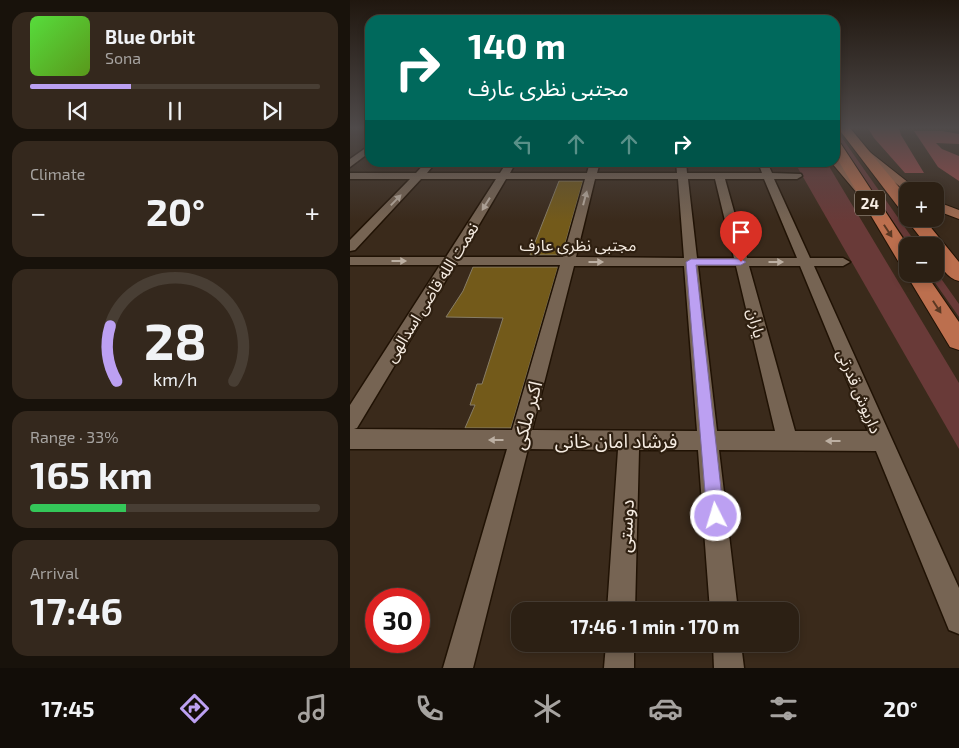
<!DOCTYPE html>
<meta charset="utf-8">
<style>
:root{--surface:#2c2014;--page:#34281d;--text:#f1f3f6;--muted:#a6a3a0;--line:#483e34;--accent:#bca0f2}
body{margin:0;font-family:"Exo 2","Noto Sans Arabic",sans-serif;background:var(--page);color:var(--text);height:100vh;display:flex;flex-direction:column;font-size:19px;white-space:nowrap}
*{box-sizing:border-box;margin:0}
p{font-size:16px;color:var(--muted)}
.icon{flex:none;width:28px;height:28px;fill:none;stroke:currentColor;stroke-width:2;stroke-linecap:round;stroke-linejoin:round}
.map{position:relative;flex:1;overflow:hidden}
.details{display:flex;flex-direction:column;gap:12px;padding:12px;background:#18120b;width:350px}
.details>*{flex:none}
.hud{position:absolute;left:15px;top:15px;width:475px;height:152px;border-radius:15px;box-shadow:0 2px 8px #0003,0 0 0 1px var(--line);background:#00695c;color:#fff;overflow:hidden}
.buttons{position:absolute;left:549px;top:182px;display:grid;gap:10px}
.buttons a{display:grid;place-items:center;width:45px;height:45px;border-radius:10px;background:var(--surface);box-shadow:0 2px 8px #0003,0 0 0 1px var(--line);font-size:25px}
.speed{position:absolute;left:15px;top:588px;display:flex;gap:10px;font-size:25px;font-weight:700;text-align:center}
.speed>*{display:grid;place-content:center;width:65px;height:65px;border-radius:50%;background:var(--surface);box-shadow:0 2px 8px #0003,0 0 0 1px var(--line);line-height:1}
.speed .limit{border:8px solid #d22;background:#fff;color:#111}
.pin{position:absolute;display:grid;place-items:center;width:42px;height:42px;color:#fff;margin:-51px -21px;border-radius:50% 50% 50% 0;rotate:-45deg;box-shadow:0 0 5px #0007}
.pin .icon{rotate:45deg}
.me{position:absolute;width:55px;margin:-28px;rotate:355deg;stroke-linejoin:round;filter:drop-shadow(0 0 4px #0008)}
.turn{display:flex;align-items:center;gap:18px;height:105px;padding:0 20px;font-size:22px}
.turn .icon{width:65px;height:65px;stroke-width:2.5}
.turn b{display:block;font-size:35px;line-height:42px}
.lanes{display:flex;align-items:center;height:48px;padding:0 20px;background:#0003;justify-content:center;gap:25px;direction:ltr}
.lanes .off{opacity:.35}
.big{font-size:38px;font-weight:700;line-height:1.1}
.details .card{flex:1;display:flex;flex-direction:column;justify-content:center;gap:8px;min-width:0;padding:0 18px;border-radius:15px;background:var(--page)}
.details .dial{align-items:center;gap:0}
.dial svg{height:130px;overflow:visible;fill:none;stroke:var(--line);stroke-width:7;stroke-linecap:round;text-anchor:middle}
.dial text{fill:var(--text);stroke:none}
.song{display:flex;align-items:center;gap:15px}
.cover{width:60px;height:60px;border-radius:8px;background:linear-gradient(135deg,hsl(110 70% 55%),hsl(90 70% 35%))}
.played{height:5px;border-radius:2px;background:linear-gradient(90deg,var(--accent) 35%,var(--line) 35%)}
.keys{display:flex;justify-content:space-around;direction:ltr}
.heat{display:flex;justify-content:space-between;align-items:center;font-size:28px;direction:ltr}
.charge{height:8px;border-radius:4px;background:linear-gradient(90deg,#34c759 33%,var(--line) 0)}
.trip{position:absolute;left:161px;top:602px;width:288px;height:50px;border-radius:15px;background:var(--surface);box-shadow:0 2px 8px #0003,0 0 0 1px var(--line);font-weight:700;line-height:50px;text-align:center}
.dock{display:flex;height:80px;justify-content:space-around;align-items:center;background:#120d08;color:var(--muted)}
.dock .icon{width:35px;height:35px}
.dock .on{color:var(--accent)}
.dock b{font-size:22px;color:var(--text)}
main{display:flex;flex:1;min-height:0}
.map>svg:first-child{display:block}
.green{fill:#693a38}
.forest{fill:#9b4a49}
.building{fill:#735a1a;stroke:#877d67}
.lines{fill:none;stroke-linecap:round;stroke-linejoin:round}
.minor-casing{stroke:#201204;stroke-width:3}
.major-casing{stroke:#201204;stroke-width:2}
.highway-casing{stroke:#201204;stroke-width:2}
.minor{fill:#766453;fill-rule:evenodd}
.major{fill:#a06b50;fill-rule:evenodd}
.highway{fill:#bc6f4e;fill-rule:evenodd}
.oneway{fill:#bcafa2}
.oneway2{fill:#593823}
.route{fill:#bca0f2;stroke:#7a689d}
.labels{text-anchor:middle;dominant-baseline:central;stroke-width:4.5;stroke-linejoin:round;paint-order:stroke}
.shield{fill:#2f2011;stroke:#baafa3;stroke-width:1}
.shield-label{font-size:15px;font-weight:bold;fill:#f6ece2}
.street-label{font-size:16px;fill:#f6ece2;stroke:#2f2011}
.near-street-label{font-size:19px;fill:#f6ece2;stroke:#2f2011}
</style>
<main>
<section class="details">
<div class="card">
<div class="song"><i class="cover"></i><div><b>Blue Orbit</b><p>Sona</p></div></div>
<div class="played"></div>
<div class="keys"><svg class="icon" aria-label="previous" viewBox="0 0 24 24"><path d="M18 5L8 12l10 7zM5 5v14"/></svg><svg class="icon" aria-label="pause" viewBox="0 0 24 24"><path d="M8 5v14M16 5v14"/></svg><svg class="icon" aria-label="next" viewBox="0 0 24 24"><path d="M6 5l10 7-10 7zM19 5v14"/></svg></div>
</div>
<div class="card"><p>Climate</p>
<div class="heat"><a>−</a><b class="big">20°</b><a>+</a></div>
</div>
<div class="card dial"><svg viewBox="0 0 100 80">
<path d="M14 69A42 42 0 1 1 86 69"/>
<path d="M14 69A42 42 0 0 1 10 35" stroke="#bca0f2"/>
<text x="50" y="56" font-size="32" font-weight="700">28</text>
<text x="50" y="72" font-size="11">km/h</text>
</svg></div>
<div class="card"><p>Range · 33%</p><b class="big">165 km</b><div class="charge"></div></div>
<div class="card"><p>Arrival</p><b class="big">17:46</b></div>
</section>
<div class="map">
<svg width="609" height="668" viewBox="0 0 609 668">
<rect width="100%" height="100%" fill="#3a2a1b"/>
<g class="green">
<polygon points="485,128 568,246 560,246 485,136"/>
<polygon points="445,163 477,163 609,383 609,449"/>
<polygon points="585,270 609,304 609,317 579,274 585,274"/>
</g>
<g class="forest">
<polygon points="518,128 549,128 551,135 574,173 555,173 524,138"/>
<polygon points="564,131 592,131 609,134 609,144 586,143 592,149 609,156 609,181 588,167"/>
</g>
<g class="building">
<polygon points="209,181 233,181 212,255 180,255"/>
<polygon points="123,267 208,267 161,428 115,428 125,405 120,405 127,384 132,384 153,318 96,317 113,291"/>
</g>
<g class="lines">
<g class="minor-casing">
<g id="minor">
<polygon points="20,145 20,152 0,167 0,159"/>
<path d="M 76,162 L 86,162 L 77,173 L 150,173 L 157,162 L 166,162 L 160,173 L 237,173 L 240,162 L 250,162 L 247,173 L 327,173 L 326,162 L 336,162 L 337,173 L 412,173 L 408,162 L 417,162 L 422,173 L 451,174 L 452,176 L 447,179 L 424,179 L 460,258 L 493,258 L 500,262 L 493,266 L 464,266 L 609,588 L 609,634 L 599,630 L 526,451 L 369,450 L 388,611 L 360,611 L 348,450 L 289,450 L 285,611 L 257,611 L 268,450 L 178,449 L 123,668 L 93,668 L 157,449 L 0,449 L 0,405 L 90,265 L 0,265 L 0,257 L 96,257 L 146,179 L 71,179 L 5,250 L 0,251 L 0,240 L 60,179 L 0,179 L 0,173 L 66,173 ZM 156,179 L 235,179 L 213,257 L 110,257 ZM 245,179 L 328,179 L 334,258 L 226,257 ZM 338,179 L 365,179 L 384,258 L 347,258 ZM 375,179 L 414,179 L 447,258 L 397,258 ZM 105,265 L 210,265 L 162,430 L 4,429 L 7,428 ZM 224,266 L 334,266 L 347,431 L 182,430 ZM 348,266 L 386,266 L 425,431 L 367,431 ZM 399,266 L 450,266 L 518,431 L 445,431 Z"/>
<polygon points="256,644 284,644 284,668 254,668"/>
<polygon points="363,644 391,644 394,668 364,668"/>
</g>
</g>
<g class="major-casing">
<g id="major">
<polygon points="512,148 516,149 569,191 558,191 558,193 508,153 507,151 508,149"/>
<polygon points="485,157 489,158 517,187 518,190 517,193 507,193 481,162 485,162"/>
<polygon points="585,201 609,210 609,219 585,210"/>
</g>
</g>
<g class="highway-casing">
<g id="highway">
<polygon points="488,128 500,128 558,198 558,214 552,212"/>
<polygon points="485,140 491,144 558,246 558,267 551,265 548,261 485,155"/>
<path d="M 558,218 L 574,219 L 609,262 L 609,281 C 595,278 585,260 585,246 L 577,246 L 556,219 Z"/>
<polygon points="558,272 558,274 576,274 609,322 609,350 600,347 556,274"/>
</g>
</g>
<use href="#minor" class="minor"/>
<use href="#major" class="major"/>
<use href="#highway" class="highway"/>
</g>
<defs><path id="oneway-solid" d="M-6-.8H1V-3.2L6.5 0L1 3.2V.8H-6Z" transform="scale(1.25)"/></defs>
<g class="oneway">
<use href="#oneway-solid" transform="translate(235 198) rotate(-75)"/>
<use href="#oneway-solid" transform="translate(46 200) rotate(-46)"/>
<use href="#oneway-solid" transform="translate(136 204) rotate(122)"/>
<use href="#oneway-solid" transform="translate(49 261)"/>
<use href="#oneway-solid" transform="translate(246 262)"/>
<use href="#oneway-solid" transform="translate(426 262)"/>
<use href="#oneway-solid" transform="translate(146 440) rotate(-180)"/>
<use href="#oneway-solid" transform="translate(483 441) rotate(-180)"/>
</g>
<g class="oneway2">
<use href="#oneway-solid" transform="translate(538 231) rotate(57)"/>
<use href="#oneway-solid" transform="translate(587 307) rotate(57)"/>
</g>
<linearGradient id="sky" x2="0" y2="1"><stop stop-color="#20170f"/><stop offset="0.58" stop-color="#4f4a4a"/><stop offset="1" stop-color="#4f4a4a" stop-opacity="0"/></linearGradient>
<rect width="609" height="221" fill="url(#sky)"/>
<polygon class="route" points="341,259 391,259 396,262 391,265 346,265 374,516 372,522 366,525 360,522 357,516 336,262"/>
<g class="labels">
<rect class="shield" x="505" y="190.5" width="30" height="25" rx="4"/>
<g class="shield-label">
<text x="520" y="203">24</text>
</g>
<g class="street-label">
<text x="228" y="244">مجتبی نظری عارف</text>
<text transform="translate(81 292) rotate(-58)">نعمت الله قاضی اسدالهی</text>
<text transform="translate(407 323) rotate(75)">یاران</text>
<text transform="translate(510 391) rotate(67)">داریوش قدرتی</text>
</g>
<g class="near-street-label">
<text transform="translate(176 415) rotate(-75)">اکبر ملکی</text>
<text x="266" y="440">فرشاد امان خانی</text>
<text transform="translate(275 526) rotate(-87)">دوستی</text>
</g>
</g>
</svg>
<div class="buttons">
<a>+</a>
<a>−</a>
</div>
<div class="speed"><div class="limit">30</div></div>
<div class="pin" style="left:391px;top:262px;background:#d93025"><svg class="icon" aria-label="arrive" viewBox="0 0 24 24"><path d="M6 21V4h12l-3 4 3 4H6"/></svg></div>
<svg class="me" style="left:366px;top:516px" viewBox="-20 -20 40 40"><circle r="17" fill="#bca0f2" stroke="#fff" stroke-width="3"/><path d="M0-11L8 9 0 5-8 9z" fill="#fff"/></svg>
<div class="trip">17:46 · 1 min · 170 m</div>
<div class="hud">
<div class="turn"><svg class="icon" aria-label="right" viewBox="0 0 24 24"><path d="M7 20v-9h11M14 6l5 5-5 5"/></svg><div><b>140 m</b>مجتبی نظری عارف</div></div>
<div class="lanes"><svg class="icon off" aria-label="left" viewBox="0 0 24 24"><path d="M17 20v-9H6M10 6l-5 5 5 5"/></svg><svg class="icon off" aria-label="ahead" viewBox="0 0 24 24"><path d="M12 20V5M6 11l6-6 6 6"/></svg><svg class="icon off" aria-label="ahead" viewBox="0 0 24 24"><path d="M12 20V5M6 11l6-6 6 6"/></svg><svg class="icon" aria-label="right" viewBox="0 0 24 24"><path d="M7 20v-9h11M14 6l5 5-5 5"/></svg></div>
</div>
</div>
</main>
<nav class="dock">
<b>17:45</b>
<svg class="icon on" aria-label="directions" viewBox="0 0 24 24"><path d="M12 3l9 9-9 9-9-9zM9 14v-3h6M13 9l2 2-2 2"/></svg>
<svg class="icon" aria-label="music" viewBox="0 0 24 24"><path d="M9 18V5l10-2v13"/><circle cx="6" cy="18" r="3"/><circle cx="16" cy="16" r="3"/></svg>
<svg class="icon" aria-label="phone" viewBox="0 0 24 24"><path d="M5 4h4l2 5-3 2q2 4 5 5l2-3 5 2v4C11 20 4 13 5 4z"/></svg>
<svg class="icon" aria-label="climate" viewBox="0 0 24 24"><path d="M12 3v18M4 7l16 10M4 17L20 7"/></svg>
<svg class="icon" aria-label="car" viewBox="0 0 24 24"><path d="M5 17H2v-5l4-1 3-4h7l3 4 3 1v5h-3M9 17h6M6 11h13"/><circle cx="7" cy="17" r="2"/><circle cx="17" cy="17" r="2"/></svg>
<svg class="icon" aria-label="filters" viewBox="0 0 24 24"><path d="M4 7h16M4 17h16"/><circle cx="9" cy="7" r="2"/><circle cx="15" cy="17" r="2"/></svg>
<b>20°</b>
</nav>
